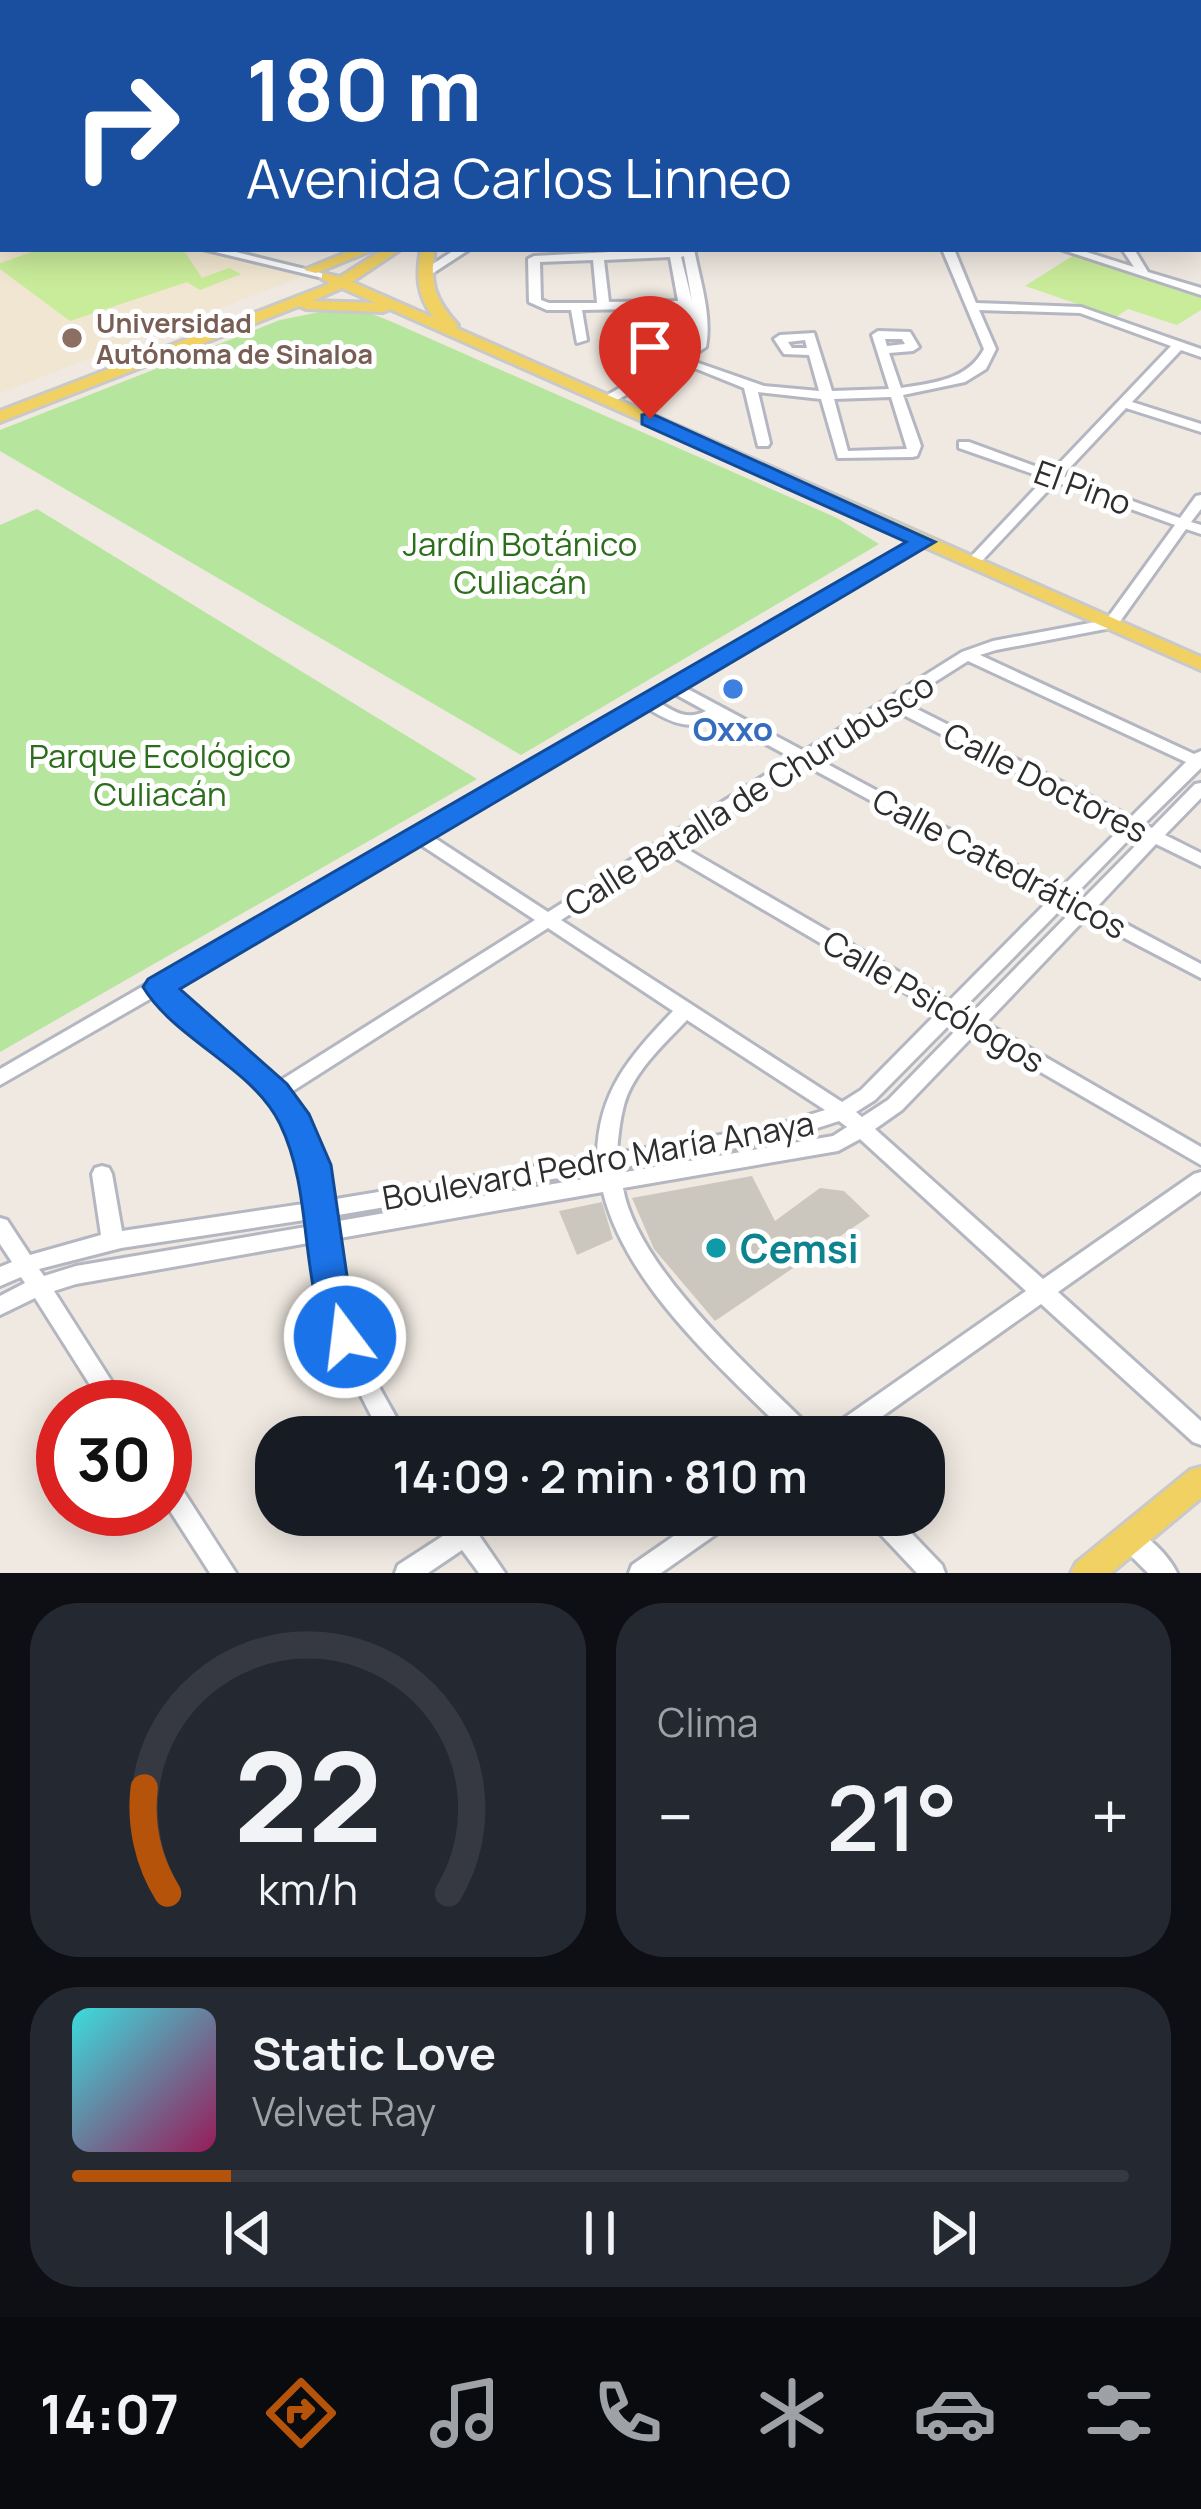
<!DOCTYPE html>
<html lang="es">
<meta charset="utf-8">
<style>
:root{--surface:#171b24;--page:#242831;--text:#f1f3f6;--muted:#9ea1a6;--line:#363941;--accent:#b45309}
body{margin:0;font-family:Manrope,sans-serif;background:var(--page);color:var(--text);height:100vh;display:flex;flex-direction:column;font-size:45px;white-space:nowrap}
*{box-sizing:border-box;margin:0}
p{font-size:39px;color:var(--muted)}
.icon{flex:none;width:66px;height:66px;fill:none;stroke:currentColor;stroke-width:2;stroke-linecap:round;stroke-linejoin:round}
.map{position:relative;height:1573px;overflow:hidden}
.sheet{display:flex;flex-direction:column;gap:30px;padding:30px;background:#0d0f14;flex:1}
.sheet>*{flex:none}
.banner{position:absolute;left:0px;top:0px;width:1203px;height:252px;box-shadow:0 6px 30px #0003;background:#1a4fa0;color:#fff;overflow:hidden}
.speed{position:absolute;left:36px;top:1380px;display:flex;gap:24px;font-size:60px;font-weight:700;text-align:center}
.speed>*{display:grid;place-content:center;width:156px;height:156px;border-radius:50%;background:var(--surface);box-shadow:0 6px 30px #0003;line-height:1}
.speed .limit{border:18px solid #d22;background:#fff;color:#111}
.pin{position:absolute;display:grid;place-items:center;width:102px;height:102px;color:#fff;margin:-123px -51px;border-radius:50% 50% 50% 0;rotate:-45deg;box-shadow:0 0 12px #0007}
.pin .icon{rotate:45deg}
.me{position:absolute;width:132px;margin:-66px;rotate:345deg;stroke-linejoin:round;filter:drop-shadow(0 0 9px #0008)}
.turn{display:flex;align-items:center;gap:42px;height:252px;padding:0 48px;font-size:54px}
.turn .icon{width:156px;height:156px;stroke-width:2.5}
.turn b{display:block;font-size:84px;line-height:102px}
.big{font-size:90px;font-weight:600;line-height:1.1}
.sheet .tile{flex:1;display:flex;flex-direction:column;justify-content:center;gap:18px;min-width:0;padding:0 42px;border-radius:48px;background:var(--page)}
.sheet .dial{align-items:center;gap:0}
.dial svg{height:312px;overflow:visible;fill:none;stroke:var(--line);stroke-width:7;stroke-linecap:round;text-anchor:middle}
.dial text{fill:var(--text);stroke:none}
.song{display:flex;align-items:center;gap:36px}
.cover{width:144px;height:144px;border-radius:18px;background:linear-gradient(135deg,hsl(180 70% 55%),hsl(330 70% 35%))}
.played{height:12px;border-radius:6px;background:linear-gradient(90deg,var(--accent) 15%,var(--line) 15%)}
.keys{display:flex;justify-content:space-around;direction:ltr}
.heat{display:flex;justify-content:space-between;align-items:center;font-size:66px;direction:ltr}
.sheet .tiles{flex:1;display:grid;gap:30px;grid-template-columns:1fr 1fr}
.tile:last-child{grid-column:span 2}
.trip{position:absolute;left:255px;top:1416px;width:690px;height:120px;border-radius:48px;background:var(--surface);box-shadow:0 6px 30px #0003;font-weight:600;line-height:120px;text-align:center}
.dock{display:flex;height:192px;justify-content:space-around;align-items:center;background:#090b0e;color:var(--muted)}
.dock .icon{width:84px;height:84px}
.dock .current{color:var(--accent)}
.dock b{font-size:54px;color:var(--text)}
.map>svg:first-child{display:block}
.education{fill:#f0e6d1}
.green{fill:#b6e59e}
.pitch{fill:#c9ec9a}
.building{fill:#cbc7bf}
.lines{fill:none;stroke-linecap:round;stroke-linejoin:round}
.minor-casing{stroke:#b4b7c1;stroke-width:6}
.major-casing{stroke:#c9c9c9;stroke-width:6}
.minor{fill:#fff;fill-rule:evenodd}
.major{fill:#f2d163;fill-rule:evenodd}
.route{fill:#1a73e8;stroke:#114b97;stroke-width:3}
.education-dot{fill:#8d6e63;stroke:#fff;stroke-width:4.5}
.shop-dot{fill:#3f7fe0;stroke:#fff;stroke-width:4.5}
.culture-dot{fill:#0f9aa8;stroke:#fff;stroke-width:4.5}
.labels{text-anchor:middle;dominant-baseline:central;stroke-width:10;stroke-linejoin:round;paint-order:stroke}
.far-education-label{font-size:27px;font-weight:bold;fill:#785e54;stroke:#fff;text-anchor:start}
.street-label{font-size:33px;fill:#2e2e2e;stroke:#fff}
.park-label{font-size:33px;fill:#2c6e1b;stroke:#fff}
.shop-label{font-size:33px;font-weight:bold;fill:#366cbe;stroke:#fff}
.near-culture-label{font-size:39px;font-weight:bold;fill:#0d838f;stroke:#fff;text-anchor:start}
</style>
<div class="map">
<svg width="1201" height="1573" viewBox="0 0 1201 1573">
<rect width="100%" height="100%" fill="#efe9e1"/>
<polygon class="education" points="0,197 3,249 199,249 282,267 301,277 0,393"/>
<g class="green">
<polygon points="325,311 372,314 390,321 837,518 879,544 521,755 0,451 0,430 280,320"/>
<polygon points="37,509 477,779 0,1052 0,525"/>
</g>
<g class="pitch">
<polygon points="41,249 183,249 202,278 229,268 241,274 200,290 187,282 70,321 0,269 0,263"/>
<polygon points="1074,255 1201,297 1201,310 1177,325 1128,309 1116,317 1025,286"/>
</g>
<g class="building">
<polygon points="752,1176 775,1221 820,1188 844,1191 870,1216 715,1321 654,1249 632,1198"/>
<polygon points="602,1202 613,1239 577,1255 559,1211"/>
</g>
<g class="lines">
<g class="minor-casing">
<g id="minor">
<polygon points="165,0 175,0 172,3 162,3"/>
<rect x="0" y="192" width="3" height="6"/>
<rect x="1200" y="231" width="1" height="6"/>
<polygon points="203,249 224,249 333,276 327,279"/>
<polygon points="456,249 470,249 427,277 419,277 419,273"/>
<path d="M 668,249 L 694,249 C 700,281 712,315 706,347 L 687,359 L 764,386 L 819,391 L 809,355 L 784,354 L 774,339 L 780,335 L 814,333 L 832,391 L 889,389 L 872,335 L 878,331 L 910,332 L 919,347 L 913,351 L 889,353 L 901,388 C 933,383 968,380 984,349 L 942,249 L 954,249 L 976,303 L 1081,307 L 1201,349 L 1201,357 L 1181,350 L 1132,402 L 1201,424 L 1201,432 L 1126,408 L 1062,476 L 1180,518 L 1196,496 L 1201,495 L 1201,509 L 1191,522 L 1201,525 L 1201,534 L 1186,529 L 1116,627 L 996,650 L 980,655 L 1194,754 L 1201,751 L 1201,768 L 1144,824 L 1152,828 L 1195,784 L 1201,783 L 1201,798 L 1165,835 L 1201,853 L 1201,866 L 1156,844 L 1096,908 L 1201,964 L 1201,978 L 1086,918 L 986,1023 L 1201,1147 L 1201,1165 L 975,1034 L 902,1110 L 875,1129 L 1043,1279 L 1194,1174 L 1201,1172 L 1201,1191 L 1058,1292 L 1201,1421 L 1201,1445 L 1193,1442 L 1041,1304 L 853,1437 L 823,1437 L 827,1430 L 1026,1291 L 860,1139 L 838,1151 L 623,1188 C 637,1269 755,1372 813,1430 L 817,1437 L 790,1437 C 723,1369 627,1288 603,1192 L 334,1239 C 340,1284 350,1327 370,1369 C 381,1392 395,1414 407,1437 L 383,1437 C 348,1375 321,1313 314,1242 L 76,1284 L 54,1291 L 128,1407 L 104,1407 L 35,1298 L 0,1315 L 0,1296 L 25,1283 L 21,1277 L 0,1286 L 0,1267 L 12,1262 L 0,1244 L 0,1218 L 7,1220 L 30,1255 L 101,1235 L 92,1174 L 95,1168 L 102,1166 L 109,1168 L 112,1174 L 122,1231 L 310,1203 C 306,1178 302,1152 290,1129 C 263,1074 202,1036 157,995 L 0,1085 L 0,1069 L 918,538 L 923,537 L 930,541 L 684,687 L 804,751 L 962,652 L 993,641 L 1106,620 L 1175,525 L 1056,482 L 977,566 L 972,567 L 965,563 L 1045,478 L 959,448 L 959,442 L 969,442 L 1051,472 L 1171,346 L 1080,313 L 979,310 L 996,349 L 986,369 L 965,382 L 903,395 L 921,446 L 917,456 L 912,457 L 838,458 L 821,399 L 758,392 L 770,443 L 768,446 L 758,446 L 744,388 L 697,369 L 678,365 L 612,403 L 604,403 L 604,397 L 694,345 L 696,337 L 667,358 L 661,354 L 663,351 L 685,334 L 680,308 L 582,310 L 587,340 L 577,343 L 571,310 L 547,310 L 529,302 L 528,259 L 534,256 ZM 684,256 L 692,301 L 681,257 ZM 670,257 L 678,301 L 609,302 L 604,260 ZM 593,260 L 597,303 L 549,303 L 541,300 L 540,262 ZM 885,339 L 902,339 L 905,344 L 887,346 ZM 805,340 L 807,348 L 792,348 L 788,342 ZM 891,397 L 907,449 L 848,451 L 834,399 ZM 968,661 L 1186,762 L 1131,817 L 903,702 ZM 673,693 L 706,711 C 687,721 675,712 658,702 ZM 647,708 C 673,724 690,731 718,718 L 792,758 L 548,912 L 430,835 ZM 892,709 L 1122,827 L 1060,889 L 816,758 ZM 805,765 L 1051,898 L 949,1001 L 680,845 ZM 1135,833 L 1143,838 L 1082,900 L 1074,896 ZM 418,843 L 535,920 L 278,1082 L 237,1043 L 171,987 ZM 667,853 L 938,1012 L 861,1090 L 842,1102 L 561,920 ZM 1064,906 L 1073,910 L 971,1014 L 963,1009 ZM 548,928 L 673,1011 C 631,1055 598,1091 597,1156 L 330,1200 C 323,1160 312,1126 288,1094 ZM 687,1020 L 825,1110 L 777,1125 L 617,1153 C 618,1137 620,1120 624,1105 C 633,1072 664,1044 687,1020 ZM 953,1021 L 961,1025 L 888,1100 L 862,1117 L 856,1112 L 875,1100 ZM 839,1121 L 847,1127 L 833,1136 L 620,1173 L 619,1168 L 777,1141 ZM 600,1171 L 600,1176 L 333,1222 L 332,1216 ZM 311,1219 L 312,1226 L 76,1266 L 44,1276 L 39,1269 L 121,1248 Z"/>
<polygon points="1060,249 1077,249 1134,267 1122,249 1134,249 1148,272 1201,288 1201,295"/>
<polygon points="165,1471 173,1475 236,1573 210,1573 165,1503"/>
<polygon points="439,1515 465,1515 505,1573 479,1573 462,1550 428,1573 395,1573 398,1565 449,1532"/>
<polygon points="704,1515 736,1515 732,1523 661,1573 629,1573 632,1565"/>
<polygon points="866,1515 894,1515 942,1565 945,1573 917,1573 870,1523"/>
<path d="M 1130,1527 C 1147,1534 1169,1556 1177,1573 L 1148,1573 L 1121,1546 L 1118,1538 L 1121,1530 Z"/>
</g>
</g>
<g class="major-casing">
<g id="major">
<polygon points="887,0 898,0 898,1 885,3"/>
<rect x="1200" y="47" width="1" height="6"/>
<rect x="0" y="98" width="3" height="8"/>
<rect x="1200" y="136" width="1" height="8"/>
<polygon points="355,249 375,249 316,273 304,270"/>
<path d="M 384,249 L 401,249 L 352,282 L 434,318 C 417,296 416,276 421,249 L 435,249 C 429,283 435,300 458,325 L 456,328 L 1201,657 L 1201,670 L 390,309 L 383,312 L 306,309 L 299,306 L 0,422 L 0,411 L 327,285 L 330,283 L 322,279 L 322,273 L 340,277 ZM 342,288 L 376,303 L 312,301 Z"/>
<polygon points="1201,1467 1201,1498 1111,1573 1071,1573 1076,1563 1190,1470"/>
</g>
</g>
<use href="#minor" class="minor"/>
<use href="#major" class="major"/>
</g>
<path class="route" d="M 650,413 L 935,542 L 180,989 L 287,1084 L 309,1114 L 331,1165 L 348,1283 L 363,1337 L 358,1348 L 345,1352 L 332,1348 C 298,1277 314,1194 280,1124 C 252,1067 176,1041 143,987 L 148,979 L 906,542 L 642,424 L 642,415 Z"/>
<circle class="education-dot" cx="72" cy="338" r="12"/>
<circle class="shop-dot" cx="733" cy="689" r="12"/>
<circle class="culture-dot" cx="716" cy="1248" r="12"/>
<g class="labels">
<g class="far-education-label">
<text x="96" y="322">Universidad<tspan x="96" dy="31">Autónoma de Sinaloa</tspan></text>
</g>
<g class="street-label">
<text transform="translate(1083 487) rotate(20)">El Pino</text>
<text transform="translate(1046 782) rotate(27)">Calle Doctores</text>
<text transform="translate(749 794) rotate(-32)">Calle Batalla de Churubusco</text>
<text transform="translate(1000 863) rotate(28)">Calle Catedráticos</text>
<text transform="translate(934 1001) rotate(30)">Calle Psicólogos</text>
<text transform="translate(598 1160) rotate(-10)">Boulevard Pedro María Anaya</text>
</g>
<g class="park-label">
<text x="520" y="543">Jardín Botánico<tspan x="520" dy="38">Culiacán</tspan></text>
<text x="160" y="755">Parque Ecológico<tspan x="160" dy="38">Culiacán</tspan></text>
</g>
<g class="shop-label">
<text x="733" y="728">Oxxo</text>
</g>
<g class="near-culture-label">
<text x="740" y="1248">Cemsi</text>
</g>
</g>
</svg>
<div class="speed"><div class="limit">30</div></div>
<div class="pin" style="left:650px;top:419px;background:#d93025"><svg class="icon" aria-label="arrive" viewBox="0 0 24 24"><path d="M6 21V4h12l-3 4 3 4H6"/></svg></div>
<svg class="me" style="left:345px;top:1337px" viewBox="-20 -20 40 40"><circle r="17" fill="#1a73e8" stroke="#fff" stroke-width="3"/><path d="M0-11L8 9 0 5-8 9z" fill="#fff"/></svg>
<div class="trip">14:09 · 2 min · 810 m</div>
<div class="banner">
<div class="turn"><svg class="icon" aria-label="right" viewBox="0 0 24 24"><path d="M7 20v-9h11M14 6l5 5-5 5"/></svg><div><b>180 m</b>Avenida Carlos Linneo</div></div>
</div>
</div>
<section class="sheet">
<div class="tiles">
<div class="tile dial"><svg viewBox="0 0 100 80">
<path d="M14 69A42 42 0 1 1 86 69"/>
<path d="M14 69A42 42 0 0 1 8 42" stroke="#b45309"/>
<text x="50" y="56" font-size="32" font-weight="700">22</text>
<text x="50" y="72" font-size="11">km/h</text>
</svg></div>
<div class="tile"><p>Clima</p>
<div class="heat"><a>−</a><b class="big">21°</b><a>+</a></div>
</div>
<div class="tile">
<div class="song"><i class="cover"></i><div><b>Static Love</b><p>Velvet Ray</p></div></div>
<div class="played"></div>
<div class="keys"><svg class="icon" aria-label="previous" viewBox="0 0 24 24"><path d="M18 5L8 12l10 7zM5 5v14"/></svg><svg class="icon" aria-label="pause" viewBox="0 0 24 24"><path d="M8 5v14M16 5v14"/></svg><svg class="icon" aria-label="next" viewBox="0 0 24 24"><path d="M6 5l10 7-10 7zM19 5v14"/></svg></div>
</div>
</div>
</section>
<nav class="dock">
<b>14:07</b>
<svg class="icon current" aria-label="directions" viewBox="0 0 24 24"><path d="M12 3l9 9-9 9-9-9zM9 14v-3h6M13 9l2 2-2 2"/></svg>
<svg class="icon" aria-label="music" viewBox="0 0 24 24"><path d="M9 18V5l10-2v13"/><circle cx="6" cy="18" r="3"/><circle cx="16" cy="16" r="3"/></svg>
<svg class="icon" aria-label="phone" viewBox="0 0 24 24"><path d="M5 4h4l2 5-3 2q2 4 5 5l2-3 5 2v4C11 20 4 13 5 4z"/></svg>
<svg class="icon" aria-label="climate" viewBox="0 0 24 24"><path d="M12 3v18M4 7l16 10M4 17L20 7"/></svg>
<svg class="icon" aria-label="car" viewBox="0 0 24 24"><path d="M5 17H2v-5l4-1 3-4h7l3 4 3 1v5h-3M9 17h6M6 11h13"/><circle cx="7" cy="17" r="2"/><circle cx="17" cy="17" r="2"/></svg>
<svg class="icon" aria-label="filters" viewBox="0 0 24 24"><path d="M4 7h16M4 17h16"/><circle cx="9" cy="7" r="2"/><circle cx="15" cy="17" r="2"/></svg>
</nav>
